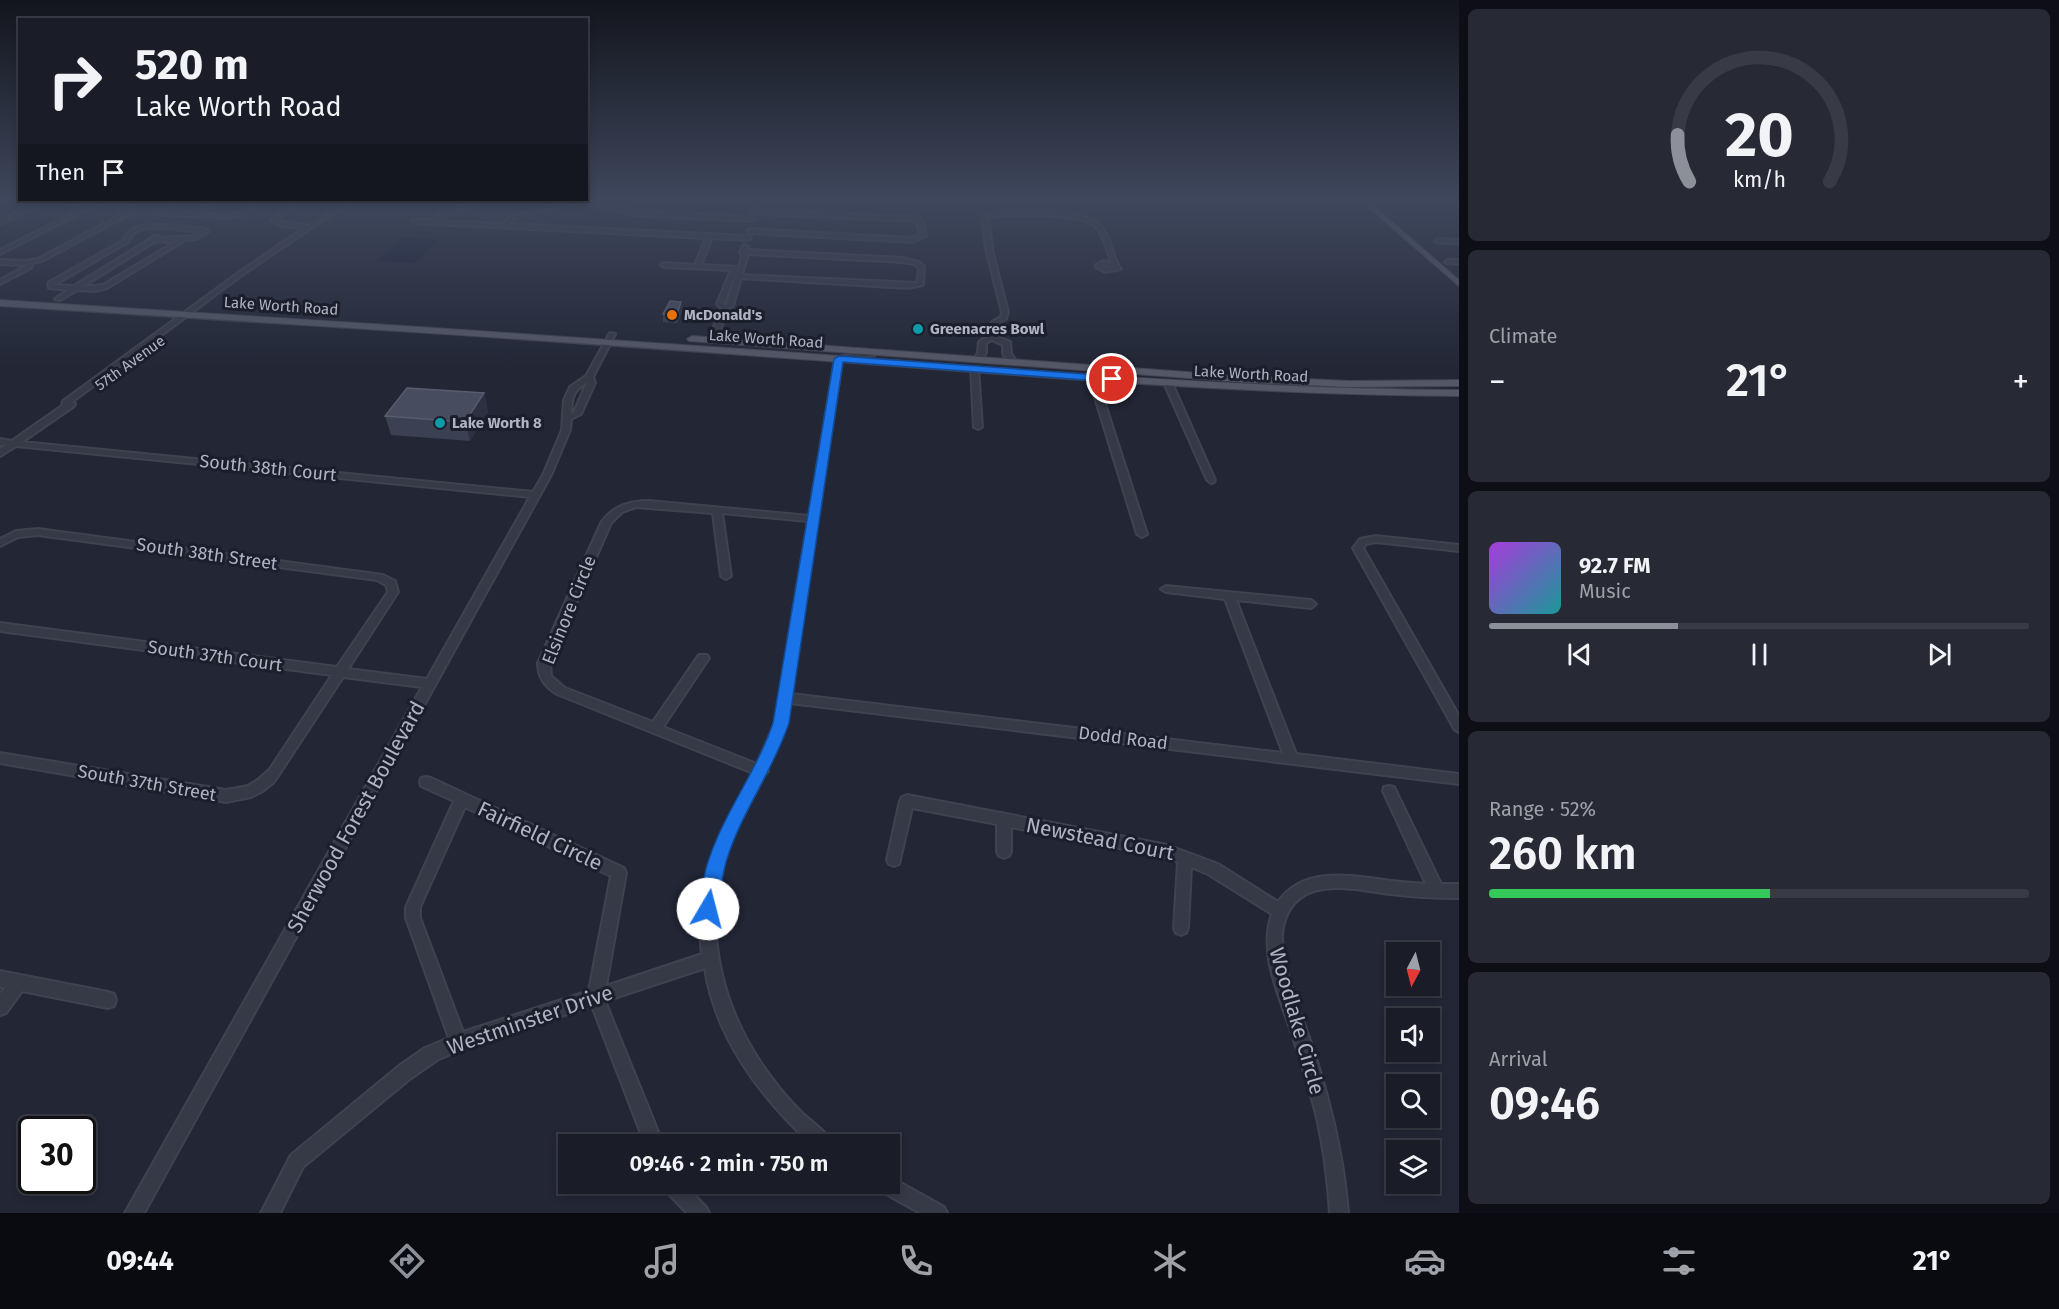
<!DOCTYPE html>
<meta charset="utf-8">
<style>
:root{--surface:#1a1c28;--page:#272934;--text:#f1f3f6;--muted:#9fa1a8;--line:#383a45;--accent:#8c9099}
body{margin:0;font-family:"Fira Sans",sans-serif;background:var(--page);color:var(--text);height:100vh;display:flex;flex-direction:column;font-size:22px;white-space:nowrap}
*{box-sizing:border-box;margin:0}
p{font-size:20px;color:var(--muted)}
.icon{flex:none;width:33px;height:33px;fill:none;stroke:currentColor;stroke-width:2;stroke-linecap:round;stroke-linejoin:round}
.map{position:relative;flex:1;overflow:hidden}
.drawer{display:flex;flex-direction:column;gap:9px;padding:9px;background:#0e0f16;width:600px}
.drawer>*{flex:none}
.banner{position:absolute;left:18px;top:18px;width:570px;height:183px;border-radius:0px;box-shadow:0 3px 9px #0003,0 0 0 2px var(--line);background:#1a1c28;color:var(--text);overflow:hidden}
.needle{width:39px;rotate:187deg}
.fabs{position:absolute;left:1386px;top:942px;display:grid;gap:12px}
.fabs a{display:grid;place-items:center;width:54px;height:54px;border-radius:0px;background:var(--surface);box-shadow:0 3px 9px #0003,0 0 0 2px var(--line);font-size:30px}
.speed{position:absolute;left:18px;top:1116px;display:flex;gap:12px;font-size:30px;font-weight:700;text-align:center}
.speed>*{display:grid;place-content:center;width:78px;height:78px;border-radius:50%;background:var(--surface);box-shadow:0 3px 9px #0003,0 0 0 2px var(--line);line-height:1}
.speed .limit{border:3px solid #111;border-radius:9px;background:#fff;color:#111}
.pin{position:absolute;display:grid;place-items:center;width:51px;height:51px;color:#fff;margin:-26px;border:3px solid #fff;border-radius:50%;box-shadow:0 2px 6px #0007}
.me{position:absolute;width:66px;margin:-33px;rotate:8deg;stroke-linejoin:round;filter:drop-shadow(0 0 4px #0008)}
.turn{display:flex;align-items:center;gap:21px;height:126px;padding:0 18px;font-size:27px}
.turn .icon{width:78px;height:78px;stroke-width:2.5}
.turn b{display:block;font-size:42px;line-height:51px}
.then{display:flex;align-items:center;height:57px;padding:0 18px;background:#0003;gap:12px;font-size:22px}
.big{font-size:45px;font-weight:600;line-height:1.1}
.drawer .widget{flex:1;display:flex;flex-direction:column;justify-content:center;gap:9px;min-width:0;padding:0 21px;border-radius:9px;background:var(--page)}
.drawer .dial{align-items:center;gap:0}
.dial svg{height:156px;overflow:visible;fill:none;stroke:var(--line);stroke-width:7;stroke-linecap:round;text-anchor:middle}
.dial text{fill:var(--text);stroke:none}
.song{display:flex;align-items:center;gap:18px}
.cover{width:72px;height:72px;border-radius:9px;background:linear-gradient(135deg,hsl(280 70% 55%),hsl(180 70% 35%))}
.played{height:6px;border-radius:3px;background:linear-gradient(90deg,var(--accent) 35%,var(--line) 35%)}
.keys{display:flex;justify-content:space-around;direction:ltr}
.heat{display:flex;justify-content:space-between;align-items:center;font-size:33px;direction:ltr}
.charge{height:9px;border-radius:4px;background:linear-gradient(90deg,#34c759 52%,var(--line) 0)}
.trip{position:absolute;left:558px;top:1134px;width:342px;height:60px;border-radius:0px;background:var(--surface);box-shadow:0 3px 9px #0003,0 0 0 2px var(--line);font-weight:600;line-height:60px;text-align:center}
.tabs{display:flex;height:96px;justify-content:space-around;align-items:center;background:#0a0b10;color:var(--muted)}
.tabs .icon{width:42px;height:42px}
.tabs .selected{color:var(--accent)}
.tabs b{font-size:27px;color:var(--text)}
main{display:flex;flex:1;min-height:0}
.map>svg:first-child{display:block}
.water{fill:#171c32}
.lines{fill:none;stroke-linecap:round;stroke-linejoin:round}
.canal{fill:#171c32;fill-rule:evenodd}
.minor-casing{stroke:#3f4250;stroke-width:4}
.major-casing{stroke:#3f4250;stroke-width:2}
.minor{fill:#363946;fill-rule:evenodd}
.major{fill:#545766;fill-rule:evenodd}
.wall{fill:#3b4052}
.shaded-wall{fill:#2c3041}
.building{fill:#474c5e;stroke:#585c6e;stroke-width:1.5}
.route{fill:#1a73e8;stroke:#114b97;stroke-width:1.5}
.food-dot{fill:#e8710a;stroke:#1b1e2b;stroke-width:2}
.culture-dot{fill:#0f9aa8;stroke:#1b1e2b;stroke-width:2}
.labels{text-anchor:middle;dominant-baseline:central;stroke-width:6;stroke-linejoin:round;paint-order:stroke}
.far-street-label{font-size:15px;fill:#b0b3c3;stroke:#1b1e2b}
.far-poi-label{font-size:15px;font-weight:bold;fill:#b0b3c3;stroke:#1b1e2b;text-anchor:start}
.street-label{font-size:18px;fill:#b0b3c3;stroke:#1b1e2b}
.near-street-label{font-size:21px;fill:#b0b3c3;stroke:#1b1e2b}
</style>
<main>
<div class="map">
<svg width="1459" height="1213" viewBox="0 0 1459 1213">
<rect width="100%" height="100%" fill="#222635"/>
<polygon class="water" points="402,238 405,237 438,240 415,263 377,261"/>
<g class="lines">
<polygon class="canal" points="1,200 9,200 0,205"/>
<g class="minor-casing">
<g id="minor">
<path d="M 42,200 L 127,203 L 140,209 L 157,210 L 175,200 L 182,200 L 164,211 L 193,212 L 213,200 L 220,200 L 200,213 C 212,214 225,216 236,213 C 246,210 252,200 264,200 L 241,215 L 226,218 L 139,213 L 128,215 L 42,261 L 33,263 L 31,268 L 0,284 L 0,280 L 27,265 L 0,264 L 0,260 L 25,261 L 38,259 L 124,213 L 134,211 L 126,207 L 97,205 L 0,254 L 0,250 L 90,205 L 45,203 L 0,224 L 0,220 Z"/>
<path d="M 297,200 L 304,200 L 281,215 L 277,220 L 308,226 L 352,200 L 359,200 L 320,222 L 242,275 L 72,402 L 75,404 L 74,406 L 22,442 L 533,492 L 543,475 L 562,430 L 564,400 L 570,387 L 586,376 L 610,333 L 615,334 L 593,377 L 595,383 L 581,414 L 571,419 L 570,430 L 551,475 L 144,1213 L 125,1213 L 422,687 L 343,677 L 274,782 L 263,791 L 251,797 L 226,802 L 0,763 L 0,753 L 226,790 L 248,786 L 259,779 L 270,769 L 332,675 L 0,631 L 0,623 L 337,667 L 388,592 L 386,585 L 377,580 L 38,535 L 18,537 L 0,546 L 0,539 L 16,531 L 38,529 L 383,575 L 395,581 L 398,592 L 348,669 L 427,679 L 530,497 L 16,446 L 0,456 L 0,449 L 6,445 L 0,445 L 0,439 L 12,441 L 62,406 L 63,401 L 238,273 L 304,228 L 281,226 L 271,221 L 277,213 ZM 587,382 L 574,412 L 571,413 C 572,397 573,391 587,382 Z"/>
<path d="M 489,200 L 500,200 L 455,211 L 439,221 L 505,224 L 506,220 L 516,214 L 575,200 L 588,200 L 601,205 L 642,212 L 751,216 L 756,200 L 762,200 L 758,210 L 915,217 L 923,222 L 926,236 L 913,242 L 750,233 L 747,231 L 750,229 L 912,238 L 920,235 L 917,223 L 914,221 L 757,214 L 757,218 L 753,221 L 642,216 L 599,208 L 582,202 L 520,216 L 511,222 L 510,224 L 748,236 L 751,238 L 748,240 L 712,238 L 701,265 L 739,267 L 742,256 L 740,252 L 743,246 L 745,245 L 748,247 L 748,250 L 903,258 L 918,262 L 924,266 L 923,285 L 908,288 L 741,278 L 733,306 L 727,309 L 717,340 L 713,342 L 709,340 L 721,308 L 717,304 L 731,270 L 664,267 L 661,265 L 664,263 L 695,265 L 706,238 L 414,223 L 411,221 L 414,219 L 433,220 C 445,205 471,204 489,200 ZM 748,254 L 903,262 L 914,264 L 919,268 L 917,283 L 742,275 ZM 734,278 L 735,278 L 727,305 L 725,305 L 723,304 Z"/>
<polygon points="888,200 923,200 920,202 891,202"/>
<path d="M 1010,212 C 1034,212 1090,208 1104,230 C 1112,242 1113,260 1121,269 L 1105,272 L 1096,267 L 1096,265 L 1103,261 L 1111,263 L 1111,261 C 1107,250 1104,236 1096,227 C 1082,212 1010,214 990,217 L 988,219 L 993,254 L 1008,312 L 1006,319 L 998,323 L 999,337 L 1010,342 L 1011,354 L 1016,361 L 1009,363 L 1003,354 L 1003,345 L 992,340 L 986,343 L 986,353 L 981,361 L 978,361 L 974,359 L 978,353 L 979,342 L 984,338 L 991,336 L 992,322 L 1001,317 L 1002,312 L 987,254 L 982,219 L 986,215 ZM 1104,265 L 1113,268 L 1106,268 L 1102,266 Z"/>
<path d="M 166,225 L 200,228 L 209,231 L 196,239 L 185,240 L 107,288 L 95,291 L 77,290 L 60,300 L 55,299 L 68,290 L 49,288 L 48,283 L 124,240 C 128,223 151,225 166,225 ZM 166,228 L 201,232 L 193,236 L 159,238 L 159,236 L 155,236 L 74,286 L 54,285 L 128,242 C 136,225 149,229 166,228 ZM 177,241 L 103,285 L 82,287 L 154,242 Z"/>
<polygon points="1438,239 1459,240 1459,244 1436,242 1435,241"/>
<polygon points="1448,260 1459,260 1459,264 1446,263 1445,262"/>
<path d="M 872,351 L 875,351 L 875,355 L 842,361 L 791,694 L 1283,753 L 1225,599 L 1166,592 L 1161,589 L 1166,586 L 1311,600 L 1316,604 L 1311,608 L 1236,600 L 1296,754 L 1459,774 L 1459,784 L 790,703 L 787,723 L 767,769 L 768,771 L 764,776 C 751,803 734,829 725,858 C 701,936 725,1018 774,1081 C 782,1092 791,1102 801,1112 C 811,1122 827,1131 832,1144 L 811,1144 C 761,1098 715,1037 705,968 L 605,1001 L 663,1144 L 645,1144 L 592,1006 L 460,1050 L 437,1060 L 411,1078 L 303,1167 L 280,1213 L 261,1213 L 291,1155 L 399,1066 L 425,1048 L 449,1038 L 406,918 L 406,907 L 454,801 L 421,786 L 420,782 L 421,778 L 426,777 L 431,778 L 624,868 L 626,873 L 606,986 L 702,954 C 692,886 722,831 753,773 L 557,694 C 545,687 538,677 538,663 L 601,523 C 613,506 629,501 649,501 L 809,516 L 835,359 L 839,357 ZM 636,507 L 713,513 L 721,576 L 726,579 L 731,576 L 722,513 L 808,521 L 775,723 L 757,764 L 663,727 L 709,658 L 707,655 L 699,655 L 653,722 L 565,688 L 551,676 L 550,663 L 611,523 L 622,512 ZM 465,807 L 611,876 L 589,991 L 463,1032 L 420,918 L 420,907 Z"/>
<polygon points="971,367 978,369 982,427 978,429 974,427"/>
<polygon points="1119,367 1122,367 1122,371 1097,379 1147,534 1142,537 1137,534 1089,378"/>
<polygon points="1165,381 1172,383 1215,480 1214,482 1211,483 1207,480 1164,383"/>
<polygon points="1376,536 1459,545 1459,551 1376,542 1366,544 1363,548 1459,716 1459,732 1455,730 1353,548 1360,539"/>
<path d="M 1389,786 L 1394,787 L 1441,884 L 1459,884 L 1459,898 C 1436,898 1414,897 1391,894 C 1366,891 1340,884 1314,891 C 1294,897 1283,915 1282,936 C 1281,970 1305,1023 1316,1058 C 1332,1109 1344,1159 1348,1213 L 1330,1213 C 1328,1181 1324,1149 1317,1118 C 1310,1089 1301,1062 1292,1034 C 1280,997 1258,953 1272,914 L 1208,874 L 1191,867 L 1188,928 L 1186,933 L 1181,935 L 1176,933 L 1174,928 L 1178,862 L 1166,857 L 1011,827 L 1011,852 L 1009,856 L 1004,858 L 999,856 L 997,852 L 997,824 L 912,808 L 899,864 L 894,866 L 889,864 L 887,860 L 900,801 L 902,797 L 907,795 L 1167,845 L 1218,864 L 1278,902 C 1303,867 1347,875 1384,880 C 1398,882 1412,883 1426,884 L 1383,791 L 1384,787 Z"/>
<polygon points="0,971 108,992 114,994 116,1000 114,1006 108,1008 22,991 6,1013 0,1015 0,994 5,988 0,987"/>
<polygon points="890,1177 944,1207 947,1213 920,1213 879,1190 876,1184 890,1184"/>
<polygon points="662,1184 683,1184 706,1207 709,1213 687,1213 665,1190"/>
</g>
</g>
<g class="major-casing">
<g id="major">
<polygon points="1360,200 1367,200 1459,280 1459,286"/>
<path d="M 0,300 C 266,317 533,334 799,353 C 1019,369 1238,389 1459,390 L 1459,396 C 1238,395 1019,375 799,359 C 533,339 266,322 0,306 Z"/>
<polygon points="692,336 1242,376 1349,381 1459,380 1459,386 1349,387 1242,382 689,341 687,339"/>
</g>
</g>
<use href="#minor" class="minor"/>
<use href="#major" class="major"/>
</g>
<g class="wall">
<polygon points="681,302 682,310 677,323 663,322 663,314"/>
<polygon points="484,393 488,412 470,441 391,435 385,416"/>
</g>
<g class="shaded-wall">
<polygon points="681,302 682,310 677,323 677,314"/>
<polygon points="484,393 488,412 470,441 465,422"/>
</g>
<g class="building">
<polygon points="670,301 681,302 677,314 663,314"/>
<polygon points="407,388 484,393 465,422 385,416"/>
</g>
<linearGradient id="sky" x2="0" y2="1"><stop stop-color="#13151d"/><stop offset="0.54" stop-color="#3e475c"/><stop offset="1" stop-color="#3e475c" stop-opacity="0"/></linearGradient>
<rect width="1459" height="370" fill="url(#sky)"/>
<path class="route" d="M 839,356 L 1112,376 L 1117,379 L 1112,382 L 843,362 L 789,723 C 773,771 742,811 727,859 C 722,875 720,893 718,909 L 715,915 L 708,918 L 702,915 L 699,909 C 702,893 703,874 709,859 C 725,811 757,771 773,723 L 834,359 Z"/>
<circle class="food-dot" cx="672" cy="315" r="6"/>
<g class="culture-dot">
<circle cx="918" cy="329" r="6"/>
<circle cx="440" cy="423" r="6"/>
</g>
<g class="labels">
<g class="far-street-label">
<text transform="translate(281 306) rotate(4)">Lake Worth Road</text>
<text transform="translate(766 339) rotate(4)">Lake Worth Road</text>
<text transform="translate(130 363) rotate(-36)">57th Avenue</text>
<text transform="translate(1251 374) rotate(3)">Lake Worth Road</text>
</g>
<g class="far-poi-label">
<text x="684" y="315">McDonald's</text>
<text x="930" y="329">Greenacres Bowl</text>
<text x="452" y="423">Lake Worth 8</text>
</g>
<g class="street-label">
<text transform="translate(268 468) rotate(6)">South 38th Court</text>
<text transform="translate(207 554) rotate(8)">South 38th Street</text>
<text transform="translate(569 610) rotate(-68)">Elsinore Circle</text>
<text transform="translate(215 656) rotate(8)">South 37th Court</text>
<text transform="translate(1123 738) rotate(7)">Dodd Road</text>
<text transform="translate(147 783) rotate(10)">South 37th Street</text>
</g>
<g class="near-street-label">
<text transform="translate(356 817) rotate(-61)">Sherwood Forest Boulevard</text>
<text transform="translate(540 836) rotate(25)">Fairfield Circle</text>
<text transform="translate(1100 839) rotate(11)">Newstead Court</text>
<text transform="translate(530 1020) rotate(-19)">Westminster Drive</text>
<text transform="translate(1297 1021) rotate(74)">Woodlake Circle</text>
</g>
</g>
</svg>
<div class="fabs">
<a><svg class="needle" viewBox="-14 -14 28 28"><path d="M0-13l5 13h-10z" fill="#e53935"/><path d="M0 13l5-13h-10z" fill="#9fa1a8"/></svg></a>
<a><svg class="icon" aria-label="sound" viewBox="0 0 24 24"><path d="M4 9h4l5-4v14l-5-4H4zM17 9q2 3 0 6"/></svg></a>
<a><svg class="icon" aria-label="search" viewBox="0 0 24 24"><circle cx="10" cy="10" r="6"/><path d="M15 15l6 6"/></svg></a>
<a><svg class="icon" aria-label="layers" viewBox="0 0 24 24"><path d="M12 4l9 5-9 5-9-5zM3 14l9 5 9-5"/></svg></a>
</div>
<div class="speed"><div class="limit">30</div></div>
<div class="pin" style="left:1112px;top:379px;background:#d93025"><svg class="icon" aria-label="arrive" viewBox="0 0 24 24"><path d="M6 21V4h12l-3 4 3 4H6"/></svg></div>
<svg class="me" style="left:708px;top:909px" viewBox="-20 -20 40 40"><circle r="19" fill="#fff"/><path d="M0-13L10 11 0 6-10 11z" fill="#1a73e8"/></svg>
<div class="trip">09:46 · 2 min · 750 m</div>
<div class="banner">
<div class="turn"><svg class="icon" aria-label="right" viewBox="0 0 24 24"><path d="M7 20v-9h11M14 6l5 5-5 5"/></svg><div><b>520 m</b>Lake Worth Road</div></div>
<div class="then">Then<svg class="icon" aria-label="arrive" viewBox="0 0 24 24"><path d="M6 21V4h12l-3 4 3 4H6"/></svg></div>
</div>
</div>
<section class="drawer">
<div class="widget dial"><svg viewBox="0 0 100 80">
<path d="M14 69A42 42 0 1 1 86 69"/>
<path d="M14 69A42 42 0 0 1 8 45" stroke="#8c9099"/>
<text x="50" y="56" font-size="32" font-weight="700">20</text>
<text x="50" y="72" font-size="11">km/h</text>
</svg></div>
<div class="widget"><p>Climate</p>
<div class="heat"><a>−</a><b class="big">21°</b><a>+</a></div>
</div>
<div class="widget">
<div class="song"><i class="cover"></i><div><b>92.7 FM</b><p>Music</p></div></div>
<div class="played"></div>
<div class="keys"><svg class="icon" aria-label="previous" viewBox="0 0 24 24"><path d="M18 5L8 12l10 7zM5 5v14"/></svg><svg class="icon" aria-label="pause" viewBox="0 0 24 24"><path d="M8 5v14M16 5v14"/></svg><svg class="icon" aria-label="next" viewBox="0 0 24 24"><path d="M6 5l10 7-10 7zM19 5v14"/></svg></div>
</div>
<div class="widget"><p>Range · 52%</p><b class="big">260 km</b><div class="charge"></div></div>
<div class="widget"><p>Arrival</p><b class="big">09:46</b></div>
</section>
</main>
<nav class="tabs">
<b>09:44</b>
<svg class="icon selected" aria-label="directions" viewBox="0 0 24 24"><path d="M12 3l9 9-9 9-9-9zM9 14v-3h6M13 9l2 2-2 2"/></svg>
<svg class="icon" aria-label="music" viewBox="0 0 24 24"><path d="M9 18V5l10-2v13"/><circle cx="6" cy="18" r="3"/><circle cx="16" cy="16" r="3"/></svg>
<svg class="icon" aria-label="phone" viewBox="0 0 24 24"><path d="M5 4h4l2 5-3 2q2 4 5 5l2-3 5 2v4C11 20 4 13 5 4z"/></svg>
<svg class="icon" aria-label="climate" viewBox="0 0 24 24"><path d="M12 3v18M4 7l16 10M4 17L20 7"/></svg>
<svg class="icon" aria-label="car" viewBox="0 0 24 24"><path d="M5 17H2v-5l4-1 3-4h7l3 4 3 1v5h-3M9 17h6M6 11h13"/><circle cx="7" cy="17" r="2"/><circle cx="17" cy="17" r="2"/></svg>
<svg class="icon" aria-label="filters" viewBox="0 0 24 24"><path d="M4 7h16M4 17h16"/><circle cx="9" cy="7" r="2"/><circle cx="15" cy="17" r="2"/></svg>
<b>21°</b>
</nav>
